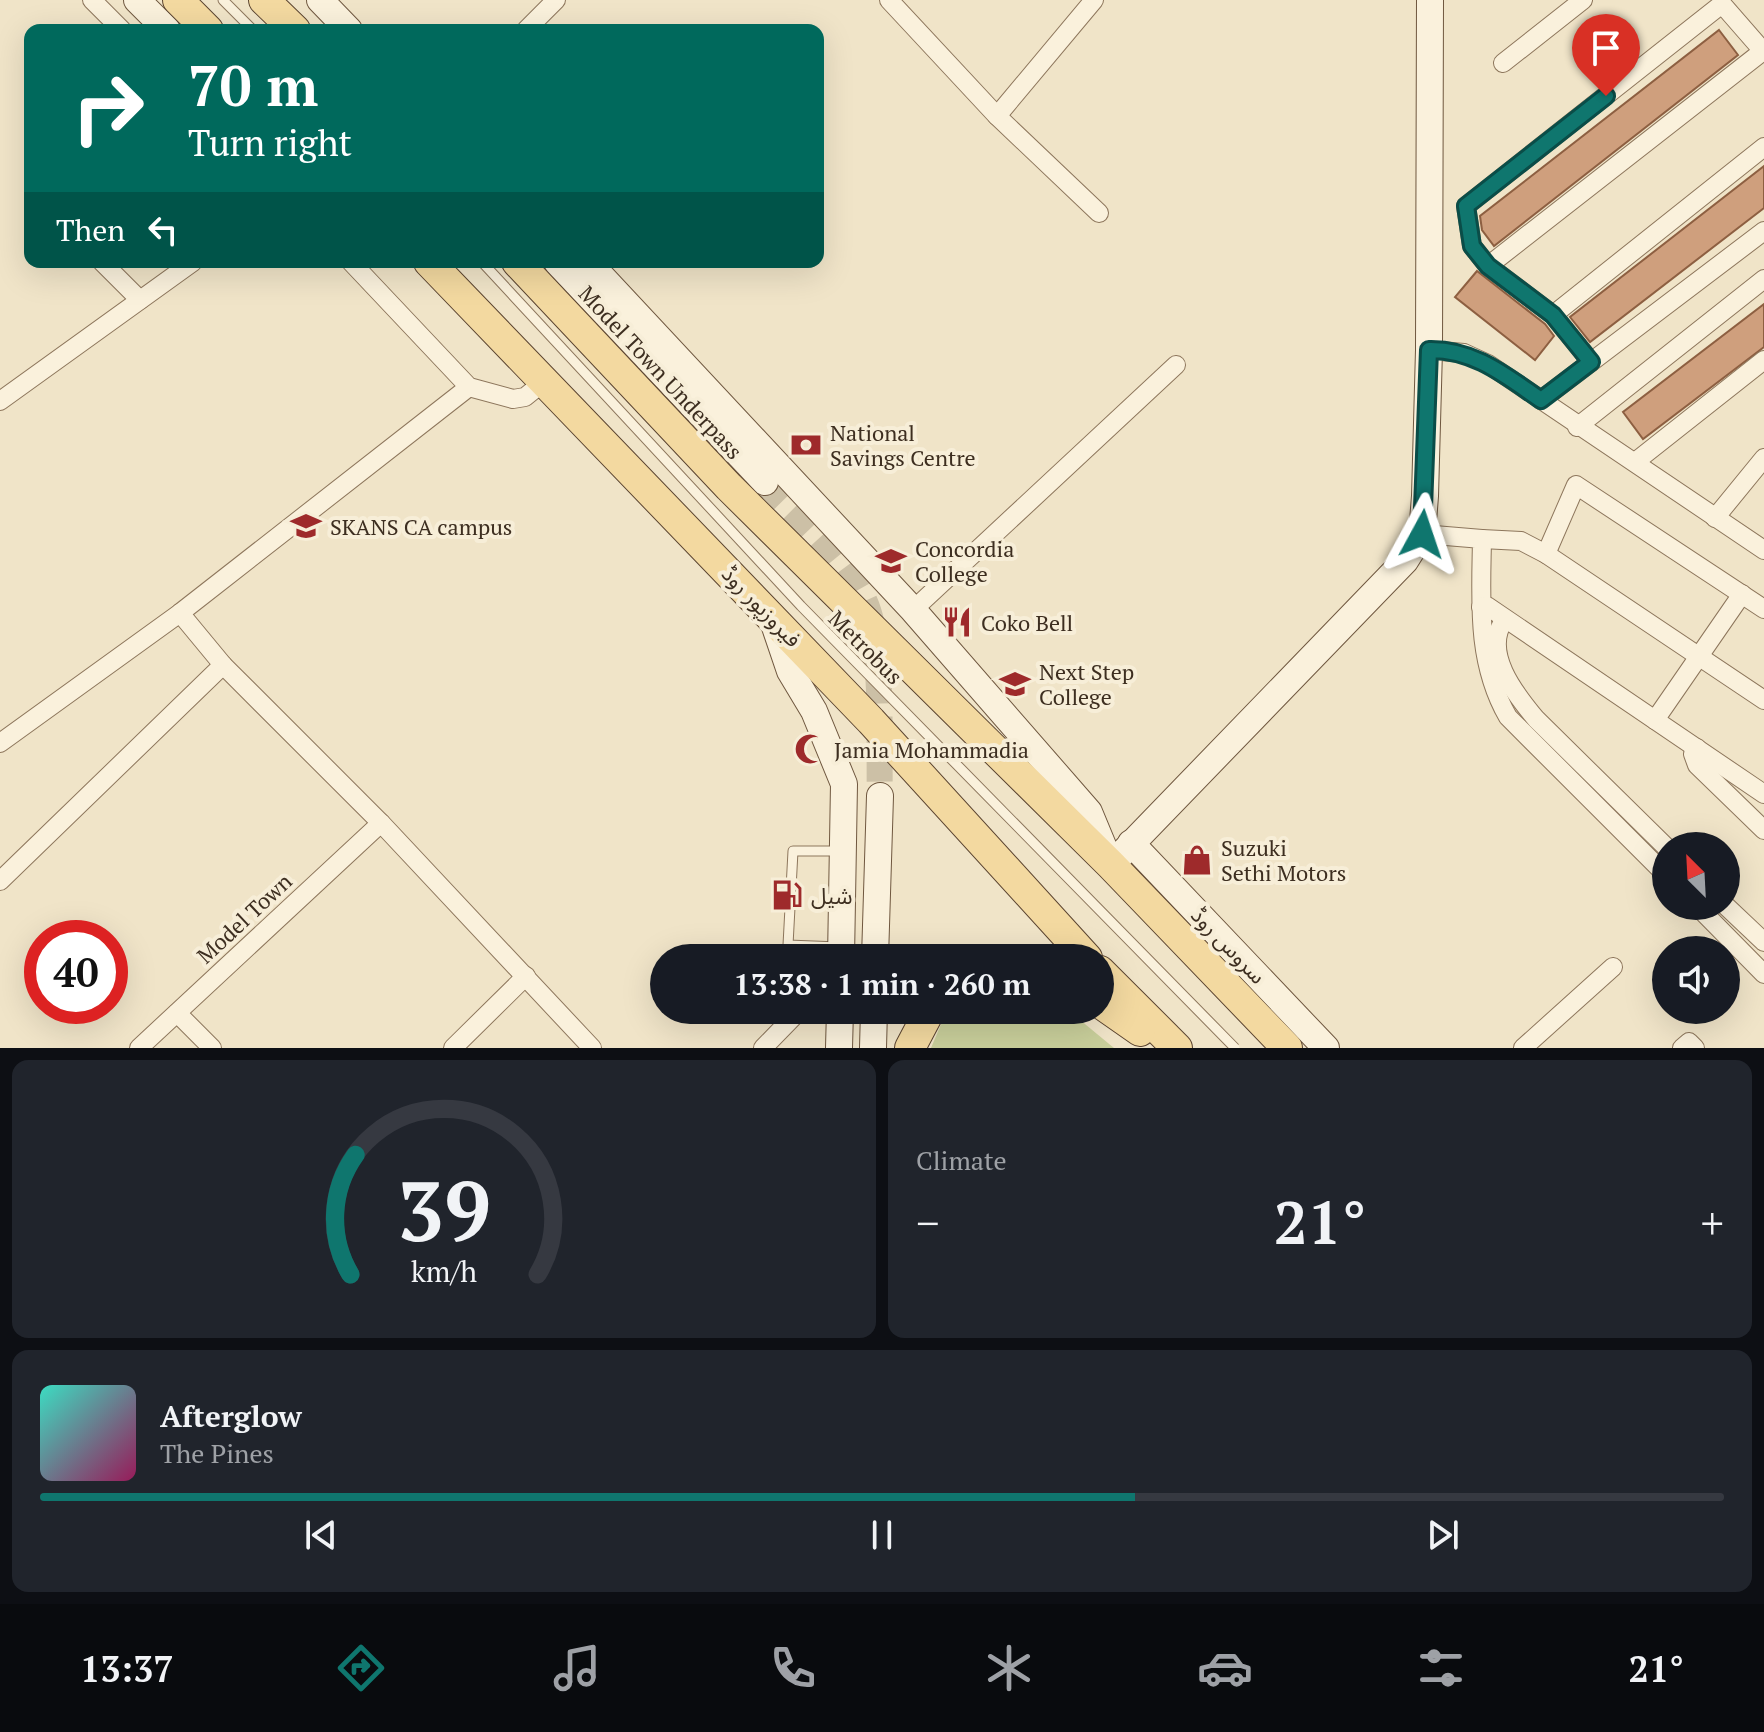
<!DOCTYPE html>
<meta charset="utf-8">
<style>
:root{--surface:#171b24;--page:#20242c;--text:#f1f3f6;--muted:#9ea1a6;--line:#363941;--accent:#0f766e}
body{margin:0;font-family:"PT Serif","Noto Sans Arabic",serif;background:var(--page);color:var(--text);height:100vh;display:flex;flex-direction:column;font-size:30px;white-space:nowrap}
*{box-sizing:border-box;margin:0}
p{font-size:26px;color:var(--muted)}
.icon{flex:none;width:44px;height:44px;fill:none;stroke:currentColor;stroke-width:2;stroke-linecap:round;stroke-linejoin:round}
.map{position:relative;height:1048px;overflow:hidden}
.sheet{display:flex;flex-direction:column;gap:12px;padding:12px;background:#0d0f14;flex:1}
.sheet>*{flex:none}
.top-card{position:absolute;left:24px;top:24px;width:800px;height:244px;border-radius:16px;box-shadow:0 8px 32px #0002;background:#00695c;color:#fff;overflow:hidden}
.needle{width:52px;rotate:336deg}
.fabs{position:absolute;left:1652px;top:832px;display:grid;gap:16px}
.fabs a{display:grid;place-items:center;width:88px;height:88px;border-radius:50%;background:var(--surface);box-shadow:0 8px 32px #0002;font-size:40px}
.speed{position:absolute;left:24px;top:920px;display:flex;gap:16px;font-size:40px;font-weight:700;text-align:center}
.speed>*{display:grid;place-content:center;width:104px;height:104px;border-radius:50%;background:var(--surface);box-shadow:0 8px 32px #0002;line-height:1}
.speed .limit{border:12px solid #d22;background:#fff;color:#111}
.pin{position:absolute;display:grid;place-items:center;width:68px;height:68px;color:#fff;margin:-82px -34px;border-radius:50% 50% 50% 0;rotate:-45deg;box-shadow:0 0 8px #0007}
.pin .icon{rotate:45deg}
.me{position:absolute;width:88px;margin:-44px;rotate:5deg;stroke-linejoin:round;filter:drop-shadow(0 0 6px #0008)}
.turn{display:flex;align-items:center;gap:28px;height:168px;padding:0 32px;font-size:36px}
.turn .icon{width:104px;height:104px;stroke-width:2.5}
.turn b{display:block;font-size:56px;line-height:68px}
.then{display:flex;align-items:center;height:76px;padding:0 32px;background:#0003;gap:16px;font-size:30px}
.big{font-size:60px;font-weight:800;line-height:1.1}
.sheet .card{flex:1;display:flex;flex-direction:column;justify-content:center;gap:12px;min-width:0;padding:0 28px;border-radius:16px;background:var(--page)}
.sheet .dial{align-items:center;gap:0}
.dial svg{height:208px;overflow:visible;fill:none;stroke:var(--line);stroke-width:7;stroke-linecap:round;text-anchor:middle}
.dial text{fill:var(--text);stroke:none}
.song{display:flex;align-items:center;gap:24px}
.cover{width:96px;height:96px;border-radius:12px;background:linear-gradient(135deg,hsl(170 70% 55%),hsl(330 70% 35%))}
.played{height:8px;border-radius:4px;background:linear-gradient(90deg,var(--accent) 65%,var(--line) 65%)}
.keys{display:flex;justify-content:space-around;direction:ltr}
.heat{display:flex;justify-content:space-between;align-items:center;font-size:44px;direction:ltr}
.sheet .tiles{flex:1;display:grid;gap:12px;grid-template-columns:1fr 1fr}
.card:last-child{grid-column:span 2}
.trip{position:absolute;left:650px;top:944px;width:464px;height:80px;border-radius:40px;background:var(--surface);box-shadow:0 8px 32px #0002;font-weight:800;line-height:80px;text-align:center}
.dock{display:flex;height:128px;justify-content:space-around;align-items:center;background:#090b0e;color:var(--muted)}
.dock .icon{width:56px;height:56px}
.dock .selected{color:var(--accent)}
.dock b{font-size:36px;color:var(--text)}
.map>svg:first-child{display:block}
.green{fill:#c9cf9b}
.building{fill:#cf9f7d;stroke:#8d5f41;stroke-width:2}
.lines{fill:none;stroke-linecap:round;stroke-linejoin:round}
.secondary-tunnel{stroke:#ccc0a6;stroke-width:26;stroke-dasharray:26 13;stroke-linecap:butt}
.lane-casing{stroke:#8d765c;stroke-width:11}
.street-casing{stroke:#8d765c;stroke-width:20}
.secondary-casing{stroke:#6f573f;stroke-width:28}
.primary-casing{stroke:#5b4430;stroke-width:32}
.lane{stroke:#faf1dc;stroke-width:9}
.street{stroke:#faf1dc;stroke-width:18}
.secondary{stroke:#faf1dc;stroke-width:26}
.primary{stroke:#f3d9a0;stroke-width:30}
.lane-bridge-casing{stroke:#8d765c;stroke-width:11;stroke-linecap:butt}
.lane-bridge{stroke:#faf1dc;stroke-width:9}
.route-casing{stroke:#0a4d48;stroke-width:20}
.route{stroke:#0f766e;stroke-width:14}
.labels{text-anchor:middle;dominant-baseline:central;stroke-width:8;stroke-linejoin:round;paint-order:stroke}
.street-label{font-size:22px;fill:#3d2e20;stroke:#f7eed8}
.poi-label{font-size:22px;fill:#3d2e20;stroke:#f7eed8;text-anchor:start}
</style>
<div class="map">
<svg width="1764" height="1048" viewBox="0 0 1764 1048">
<rect width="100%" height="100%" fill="#f0e4c8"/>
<polygon class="green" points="947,1010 1068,1010 1114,1048 931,1048"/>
<g class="building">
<polygon points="1719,30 1738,55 1494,246 1482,230 1480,216"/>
<polygon points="1764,166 1764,208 1590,342 1570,317"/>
<polygon points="1477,271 1545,324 1554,336 1535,360 1455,297"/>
<polygon points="1764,304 1764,347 1643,439 1623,412"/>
</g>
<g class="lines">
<path class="secondary-tunnel" d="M 765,482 C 798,518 843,555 864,600 C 885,645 878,744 880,796"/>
<g class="lane-casing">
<g id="lane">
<polyline points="223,0 253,30"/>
<polyline points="839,947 788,945 793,851 841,851"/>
</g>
</g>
<g class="street-casing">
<g id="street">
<polyline points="92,0 122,30"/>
<polyline points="889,0 997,116 1099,213"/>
<polyline points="526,30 556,0"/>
<polyline points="1503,63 1583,0"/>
<polyline points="997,116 1094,0"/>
<polyline points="102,262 140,300"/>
<polyline points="351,262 469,387 513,399 525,397 546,380"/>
<polyline points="1488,266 1763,51 1722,4 1466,206 1472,246 1488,266 1553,315 1591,362"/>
<polyline points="1553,315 1764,147"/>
<polyline points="1429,350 1464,353 1488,364 1764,550"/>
<polyline points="1541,400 1764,231"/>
<polyline points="0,401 193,262"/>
<polyline points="1577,427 1764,279"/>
<polyline points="1635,462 1764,360"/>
<polyline points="1715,518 1764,458"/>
<path d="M 1422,534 L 1482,539 C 1481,600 1476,662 1508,717 L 1666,875"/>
<polyline points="1482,539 1521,541 1546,554 1764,700"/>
<polyline points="1546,554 1576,485 1764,609"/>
<polyline points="1481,607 1487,606 1764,794"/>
<polyline points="913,610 1176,365"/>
<polyline points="180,613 223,665 381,823 592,1048"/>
<path d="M 1505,619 C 1481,651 1515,694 1536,719 L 1666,847"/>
<polyline points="1655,720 1742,594"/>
<polyline points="0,743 180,613 469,387"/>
<polyline points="1697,748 1693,754 1697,765 1764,830"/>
<polyline points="0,881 223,665"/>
<polyline points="1697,906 1764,974"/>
<polyline points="1726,906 1764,942"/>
<polyline points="177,1013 212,1048"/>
<polyline points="139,1048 381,823"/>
<polyline points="453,1048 526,976"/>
<polyline points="763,1048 800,1010"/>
<polyline points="1523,1048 1613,967"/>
<polyline points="1682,1048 1689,1042 1695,1048"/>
</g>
</g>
<g class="secondary-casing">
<g id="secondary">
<polyline points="137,0 167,30"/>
<polyline points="320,0 349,30"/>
<polyline points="557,262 765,482"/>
<polyline points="588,262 913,610 1089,812 1111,865 1405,561 1422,534 1425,496 1429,350 1430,0"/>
<polyline points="773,621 790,671 814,711 844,784 841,958"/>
<polyline points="1131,843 1326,1048"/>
<polyline points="875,958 880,796"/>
<polyline points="839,1048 840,1010"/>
<polyline points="873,1048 874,1010"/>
</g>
</g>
<g class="primary-casing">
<g id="primary">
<polyline points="178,0 208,30"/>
<polyline points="264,0 295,30"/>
<polyline points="429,262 871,721 1087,958"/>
<polyline points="517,262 729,487 1111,865 1287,1048"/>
<polyline points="1100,971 1177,1048"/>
<polyline points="1100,1003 1140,1031"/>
<polyline points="910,1048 930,1010"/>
</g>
</g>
<use href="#lane" class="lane"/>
<use href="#street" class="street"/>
<use href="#secondary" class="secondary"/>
<use href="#primary" class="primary"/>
<g class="lane-bridge-casing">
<polyline id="lane-bridge" points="482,262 801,606 1235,1048"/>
</g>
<use href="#lane-bridge" class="lane-bridge"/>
</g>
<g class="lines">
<g class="route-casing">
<path id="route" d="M 1422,534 L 1429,350 C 1474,349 1506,376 1541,400 L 1591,362 L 1553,315 L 1488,266 L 1472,246 L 1466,206 L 1606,96"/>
</g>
<use href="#route" class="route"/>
</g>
<defs>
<g id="bank-bare" transform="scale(2.4)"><path d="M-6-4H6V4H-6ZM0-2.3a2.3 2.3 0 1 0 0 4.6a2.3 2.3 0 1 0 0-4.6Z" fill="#9e2a2b" stroke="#f7eed8" stroke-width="2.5" paint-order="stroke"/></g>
<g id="school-bare" transform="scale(2.4)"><path d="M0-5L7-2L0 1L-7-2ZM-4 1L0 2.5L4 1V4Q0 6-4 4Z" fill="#9e2a2b" stroke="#f7eed8" stroke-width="2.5" paint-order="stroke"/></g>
<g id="university-bare" transform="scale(2.4)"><path d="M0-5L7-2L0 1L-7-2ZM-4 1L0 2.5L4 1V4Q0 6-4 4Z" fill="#9e2a2b" stroke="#f7eed8" stroke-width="2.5" paint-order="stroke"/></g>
<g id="restaurant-bare" transform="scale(2.4)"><path d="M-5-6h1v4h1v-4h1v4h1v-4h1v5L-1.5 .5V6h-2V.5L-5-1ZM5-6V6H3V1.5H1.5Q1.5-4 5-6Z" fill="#9e2a2b" stroke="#f7eed8" stroke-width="2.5" paint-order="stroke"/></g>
<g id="mosque-bare" transform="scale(2.4)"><path d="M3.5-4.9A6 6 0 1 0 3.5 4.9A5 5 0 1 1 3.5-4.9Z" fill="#9e2a2b" stroke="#f7eed8" stroke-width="2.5" paint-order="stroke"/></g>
<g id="shop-bare" transform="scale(2.4)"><path d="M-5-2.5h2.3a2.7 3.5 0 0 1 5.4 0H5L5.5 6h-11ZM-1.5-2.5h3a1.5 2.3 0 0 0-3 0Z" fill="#9e2a2b" stroke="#f7eed8" stroke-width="2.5" paint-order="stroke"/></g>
<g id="fuel-bare" transform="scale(2.4)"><path d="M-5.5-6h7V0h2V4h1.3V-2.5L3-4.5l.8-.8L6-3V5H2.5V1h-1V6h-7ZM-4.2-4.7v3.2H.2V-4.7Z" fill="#9e2a2b" stroke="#f7eed8" stroke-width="2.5" paint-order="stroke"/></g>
</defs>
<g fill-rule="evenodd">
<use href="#bank-bare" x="806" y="445"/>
<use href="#school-bare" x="306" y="526"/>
<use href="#university-bare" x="891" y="561"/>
<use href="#restaurant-bare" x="957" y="622"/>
<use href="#university-bare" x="1015" y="684"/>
<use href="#mosque-bare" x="810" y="749"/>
<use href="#shop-bare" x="1197" y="860"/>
<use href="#fuel-bare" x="787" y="895"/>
</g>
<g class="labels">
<g class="street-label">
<text transform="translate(661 372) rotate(47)">Model Town Underpass</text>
<text transform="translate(762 606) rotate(46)">فیروزپور روڈ</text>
<text transform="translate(866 647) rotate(45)">Metrobus</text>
<text transform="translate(244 918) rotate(-43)">Model Town</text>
<text transform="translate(1229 945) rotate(46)">سروس روڈ</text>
</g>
<g class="poi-label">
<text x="830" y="432">National<tspan x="830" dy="25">Savings Centre</tspan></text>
<text x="330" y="526">SKANS CA campus</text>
<text x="915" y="548">Concordia<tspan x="915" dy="25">College</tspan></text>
<text x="981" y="622">Coko Bell</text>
<text x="1039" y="671">Next Step<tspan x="1039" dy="25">College</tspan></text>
<text x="834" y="749">Jamia Mohammadia</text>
<text x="1221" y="847">Suzuki<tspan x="1221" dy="25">Sethi Motors</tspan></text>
<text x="811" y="895">شیل</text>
</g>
</g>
</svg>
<div class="fabs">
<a><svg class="needle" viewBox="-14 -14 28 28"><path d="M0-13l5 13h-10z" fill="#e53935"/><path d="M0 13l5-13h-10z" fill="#9ea1a6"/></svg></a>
<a><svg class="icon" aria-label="sound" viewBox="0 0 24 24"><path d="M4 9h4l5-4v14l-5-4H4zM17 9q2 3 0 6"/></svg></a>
</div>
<div class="speed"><div class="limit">40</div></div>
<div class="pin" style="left:1606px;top:96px;background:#d93025"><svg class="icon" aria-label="arrive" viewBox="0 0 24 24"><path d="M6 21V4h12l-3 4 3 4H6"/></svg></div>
<svg class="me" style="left:1422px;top:534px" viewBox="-20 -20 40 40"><path d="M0-17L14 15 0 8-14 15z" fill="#0f766e" stroke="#fff" stroke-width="4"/></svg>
<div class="trip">13:38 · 1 min · 260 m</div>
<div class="top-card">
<div class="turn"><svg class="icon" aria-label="right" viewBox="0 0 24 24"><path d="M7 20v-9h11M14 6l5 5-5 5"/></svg><div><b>70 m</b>Turn right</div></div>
<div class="then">Then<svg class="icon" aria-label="left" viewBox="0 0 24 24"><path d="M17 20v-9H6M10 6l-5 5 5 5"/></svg></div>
</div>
</div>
<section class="sheet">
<div class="tiles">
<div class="card dial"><svg viewBox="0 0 100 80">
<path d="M14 69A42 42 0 1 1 86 69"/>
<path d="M14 69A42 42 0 0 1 16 23" stroke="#0f766e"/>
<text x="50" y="56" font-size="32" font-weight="700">39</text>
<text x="50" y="72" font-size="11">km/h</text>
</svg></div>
<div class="card"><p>Climate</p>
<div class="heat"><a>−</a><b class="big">21°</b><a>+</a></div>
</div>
<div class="card">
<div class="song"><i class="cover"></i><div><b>Afterglow</b><p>The Pines</p></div></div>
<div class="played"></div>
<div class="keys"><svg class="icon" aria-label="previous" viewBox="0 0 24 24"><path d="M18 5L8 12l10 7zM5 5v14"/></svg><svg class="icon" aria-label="pause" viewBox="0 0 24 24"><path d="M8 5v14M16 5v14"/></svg><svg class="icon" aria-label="next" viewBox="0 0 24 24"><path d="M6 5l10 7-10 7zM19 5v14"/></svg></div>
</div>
</div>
</section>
<nav class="dock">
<b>13:37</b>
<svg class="icon selected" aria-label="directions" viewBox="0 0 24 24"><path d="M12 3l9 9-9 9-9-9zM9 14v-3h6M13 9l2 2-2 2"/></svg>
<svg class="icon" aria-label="music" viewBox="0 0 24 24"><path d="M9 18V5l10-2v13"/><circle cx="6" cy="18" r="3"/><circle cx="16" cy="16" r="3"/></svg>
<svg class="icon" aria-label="phone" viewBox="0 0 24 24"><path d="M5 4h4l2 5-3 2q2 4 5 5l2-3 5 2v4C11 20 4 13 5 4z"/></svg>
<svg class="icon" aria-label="climate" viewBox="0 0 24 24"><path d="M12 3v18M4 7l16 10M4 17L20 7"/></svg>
<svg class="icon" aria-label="car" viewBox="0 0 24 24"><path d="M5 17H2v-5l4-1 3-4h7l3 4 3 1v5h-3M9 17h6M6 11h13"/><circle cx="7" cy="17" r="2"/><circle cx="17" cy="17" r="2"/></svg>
<svg class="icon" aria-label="filters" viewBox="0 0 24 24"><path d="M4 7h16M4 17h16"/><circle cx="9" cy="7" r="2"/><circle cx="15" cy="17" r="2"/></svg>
<b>21°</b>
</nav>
